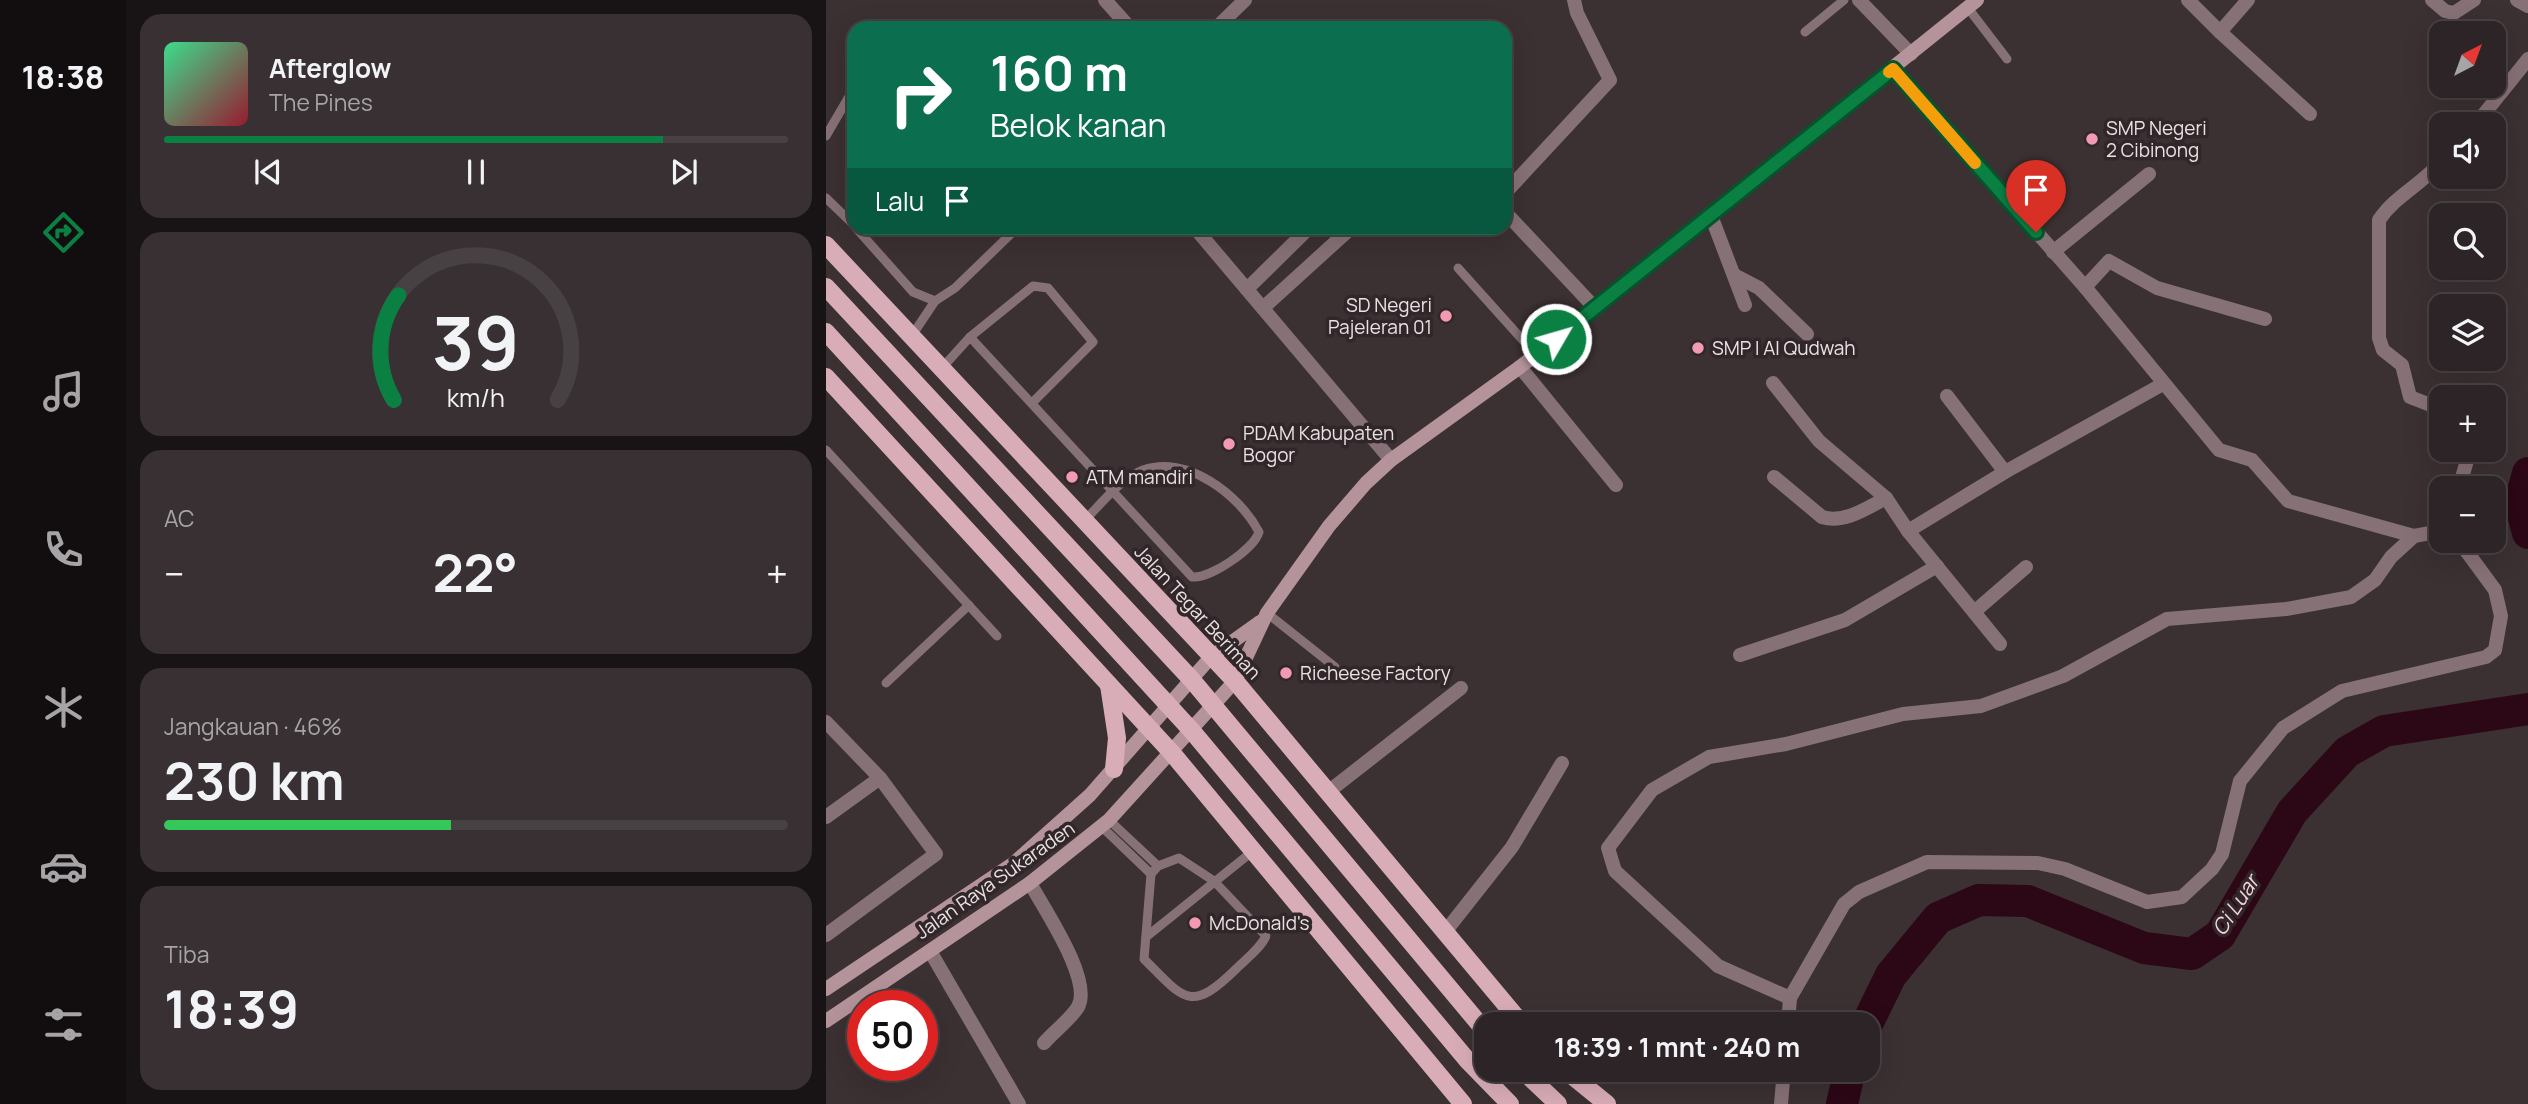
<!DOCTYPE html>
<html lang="id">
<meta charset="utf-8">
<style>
:root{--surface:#2c2426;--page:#383032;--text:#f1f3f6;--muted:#a6a4a7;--line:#484143;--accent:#0b8043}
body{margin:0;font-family:Manrope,sans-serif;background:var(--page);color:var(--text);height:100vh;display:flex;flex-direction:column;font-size:26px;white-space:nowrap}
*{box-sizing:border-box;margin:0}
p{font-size:23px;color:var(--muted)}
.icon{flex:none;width:38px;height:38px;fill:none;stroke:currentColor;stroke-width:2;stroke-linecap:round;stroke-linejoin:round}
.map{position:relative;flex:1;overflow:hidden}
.drawer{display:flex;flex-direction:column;gap:14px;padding:14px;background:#181415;width:700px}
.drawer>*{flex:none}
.banner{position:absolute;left:21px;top:21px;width:665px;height:214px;border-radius:21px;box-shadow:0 7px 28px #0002,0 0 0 2px var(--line);background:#0b6e4f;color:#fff;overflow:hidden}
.needle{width:46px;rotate:41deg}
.tools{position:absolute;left:1603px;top:21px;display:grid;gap:14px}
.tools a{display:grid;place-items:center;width:77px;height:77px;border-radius:14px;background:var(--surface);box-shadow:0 7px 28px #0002,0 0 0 2px var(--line);font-size:35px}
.speed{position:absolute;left:21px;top:990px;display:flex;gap:14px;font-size:35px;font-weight:700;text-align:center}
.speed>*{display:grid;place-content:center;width:91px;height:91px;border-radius:50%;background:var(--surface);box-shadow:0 7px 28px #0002,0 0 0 2px var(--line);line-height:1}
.speed .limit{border:10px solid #d22;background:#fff;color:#111}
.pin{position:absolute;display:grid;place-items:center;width:60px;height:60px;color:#fff;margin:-72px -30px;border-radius:50% 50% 50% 0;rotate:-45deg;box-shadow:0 0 7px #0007}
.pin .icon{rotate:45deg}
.me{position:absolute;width:77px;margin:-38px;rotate:52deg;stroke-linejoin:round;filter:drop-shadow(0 0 5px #0008)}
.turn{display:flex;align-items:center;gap:24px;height:147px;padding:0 28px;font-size:32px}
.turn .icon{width:91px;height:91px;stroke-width:2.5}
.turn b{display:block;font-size:49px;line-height:60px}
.then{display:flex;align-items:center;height:66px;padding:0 28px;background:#0003;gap:14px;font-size:26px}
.big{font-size:52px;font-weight:700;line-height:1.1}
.drawer .card{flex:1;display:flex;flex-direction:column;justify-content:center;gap:10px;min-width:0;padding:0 24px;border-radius:21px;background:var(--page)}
.drawer .dial{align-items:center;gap:0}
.dial svg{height:182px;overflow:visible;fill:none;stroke:var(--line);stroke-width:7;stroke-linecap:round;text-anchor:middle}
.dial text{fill:var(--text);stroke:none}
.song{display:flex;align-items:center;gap:21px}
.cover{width:84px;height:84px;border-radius:10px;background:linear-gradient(135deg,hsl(150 70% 55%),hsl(350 70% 35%))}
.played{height:7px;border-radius:4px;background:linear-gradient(90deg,var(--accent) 80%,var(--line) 80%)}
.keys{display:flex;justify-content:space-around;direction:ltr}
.heat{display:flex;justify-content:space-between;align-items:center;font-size:38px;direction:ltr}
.charge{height:10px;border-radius:5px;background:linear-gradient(90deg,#34c759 46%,var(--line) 0)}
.trip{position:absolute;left:648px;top:1012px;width:406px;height:70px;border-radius:21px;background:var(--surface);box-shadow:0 7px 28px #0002,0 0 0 2px var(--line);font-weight:700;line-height:70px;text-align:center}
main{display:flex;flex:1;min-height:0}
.tab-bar{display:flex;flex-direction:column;width:126px;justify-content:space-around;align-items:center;background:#120e0f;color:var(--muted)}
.tab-bar .icon{width:49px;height:49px}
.tab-bar .active{color:var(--accent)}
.tab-bar b{font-size:32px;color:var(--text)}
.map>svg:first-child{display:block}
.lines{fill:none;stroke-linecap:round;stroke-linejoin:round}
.river{stroke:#2c0715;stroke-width:32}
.lane{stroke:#867176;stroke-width:9}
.street{stroke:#867176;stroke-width:14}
.secondary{stroke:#b5939b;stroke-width:14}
.primary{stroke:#d9adb8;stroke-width:18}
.route-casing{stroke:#07532c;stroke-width:18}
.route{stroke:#0b8043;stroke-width:12}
.slow{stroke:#f59e0b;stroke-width:12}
.poi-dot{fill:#f19ab2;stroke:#312629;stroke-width:2.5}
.labels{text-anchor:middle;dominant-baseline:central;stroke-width:7;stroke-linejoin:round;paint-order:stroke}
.poi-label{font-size:19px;fill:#e9e1e2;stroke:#312629;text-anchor:start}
.street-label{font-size:19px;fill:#e9e1e2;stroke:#312629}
.water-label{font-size:21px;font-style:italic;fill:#f5d5dc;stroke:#312629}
</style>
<main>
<nav class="tab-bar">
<b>18:38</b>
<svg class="icon active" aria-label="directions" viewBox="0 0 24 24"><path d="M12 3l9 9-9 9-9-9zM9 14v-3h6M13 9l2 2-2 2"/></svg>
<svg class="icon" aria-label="music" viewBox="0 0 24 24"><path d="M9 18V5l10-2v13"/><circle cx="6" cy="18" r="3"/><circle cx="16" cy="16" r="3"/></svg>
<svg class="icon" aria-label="phone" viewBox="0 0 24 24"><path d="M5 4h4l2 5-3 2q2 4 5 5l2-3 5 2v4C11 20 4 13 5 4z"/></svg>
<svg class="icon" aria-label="climate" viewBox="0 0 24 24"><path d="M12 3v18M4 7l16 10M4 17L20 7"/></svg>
<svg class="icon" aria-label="car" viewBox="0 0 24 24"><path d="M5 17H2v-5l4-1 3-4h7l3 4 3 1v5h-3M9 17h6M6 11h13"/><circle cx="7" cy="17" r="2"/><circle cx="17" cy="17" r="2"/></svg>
<svg class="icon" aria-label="filters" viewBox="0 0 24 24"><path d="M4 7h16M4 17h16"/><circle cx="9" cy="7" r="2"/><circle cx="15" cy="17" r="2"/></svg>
</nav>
<section class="drawer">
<div class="card">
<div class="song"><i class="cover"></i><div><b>Afterglow</b><p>The Pines</p></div></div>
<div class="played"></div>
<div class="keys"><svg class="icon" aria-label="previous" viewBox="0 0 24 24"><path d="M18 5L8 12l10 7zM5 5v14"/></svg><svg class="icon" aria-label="pause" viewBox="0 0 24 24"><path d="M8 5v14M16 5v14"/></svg><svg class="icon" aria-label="next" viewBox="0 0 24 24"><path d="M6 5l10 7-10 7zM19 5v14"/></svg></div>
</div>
<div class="card dial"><svg viewBox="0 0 100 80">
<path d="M14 69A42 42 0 1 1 86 69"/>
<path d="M14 69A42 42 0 0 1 16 23" stroke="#0b8043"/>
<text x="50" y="56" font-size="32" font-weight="700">39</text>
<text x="50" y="72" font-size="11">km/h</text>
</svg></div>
<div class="card"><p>AC</p>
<div class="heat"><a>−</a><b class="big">22°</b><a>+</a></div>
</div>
<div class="card"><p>Jangkauan · 46%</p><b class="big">230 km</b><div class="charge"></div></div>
<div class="card"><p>Tiba</p><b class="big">18:39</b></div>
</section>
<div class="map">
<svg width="1702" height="1104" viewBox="0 0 1702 1104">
<rect width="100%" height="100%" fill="#3b3032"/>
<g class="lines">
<g class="river">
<polyline points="1702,473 1694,503 1702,533"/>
<polyline points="1041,1024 1065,975 1112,918 1153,900 1202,901 1318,948 1366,954 1394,935 1466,812 1521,752 1558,731 1702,709"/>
<polyline points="1016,1104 1024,1069"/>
</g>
<g class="lane">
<polyline points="1142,8 1181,59"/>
<polyline points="979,32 1018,0"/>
<polyline points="0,136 28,88"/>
<polyline points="0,198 28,225"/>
<polyline points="30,228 87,292 109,301 129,288 191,228"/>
<polyline points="632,268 710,355"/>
<polyline points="85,337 109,301"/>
<path d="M 144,337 L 366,577 C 384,579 428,549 433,532 C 413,494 361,455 317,470 C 295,478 275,504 259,520"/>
<polyline points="115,369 144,337 207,286 222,288 267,342 206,403"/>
<polyline points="0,450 171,636"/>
<polyline points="441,613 509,667"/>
<polyline points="60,683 143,605"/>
<polyline points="283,820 332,866"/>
<polyline points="276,827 325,874"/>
<path d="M 353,858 L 388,881 L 440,936 C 434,949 420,959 410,969 C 364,1014 358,999 318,959 L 325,874 L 332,866 Z"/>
<polyline points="320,937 427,851"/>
</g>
<g class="street">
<polyline points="279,0 304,28"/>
<polyline points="1033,0 1085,54"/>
<polyline points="1362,0 1394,32"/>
<polyline points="1422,0 1394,32 1484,114"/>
<polyline points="1606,0 1619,11 1628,13 1648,0"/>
<polyline points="1691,0 1702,6"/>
<polyline points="390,28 419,0"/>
<polyline points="1067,69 1259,287 1393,450 1426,460 1462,501 1588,536"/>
<polyline points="1650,124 1702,59"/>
<path d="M 1615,162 C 1596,184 1569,196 1553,220 L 1553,338 L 1557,350 L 1576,365 L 1584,397 L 1615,409"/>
<polyline points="679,193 784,80 751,13 748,0"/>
<polyline points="679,212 769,308"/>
<polyline points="884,213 919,305"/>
<polyline points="369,228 565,460"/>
<polyline points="1227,252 1323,174"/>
<polyline points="908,275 933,288 981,334"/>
<polyline points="1259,287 1283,261 1331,288 1439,319"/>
<polyline points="421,289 483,228"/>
<polyline points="437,308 525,228"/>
<polyline points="694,367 790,485"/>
<polyline points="947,383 993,441 1060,498 1082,531 1174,644"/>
<polyline points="1121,396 1179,472"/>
<path d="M 948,477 L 996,517 C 1018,524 1041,508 1060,498"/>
<polyline points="1633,488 1644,450"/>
<polyline points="1082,531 1179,472 1337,384"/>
<polyline points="1148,612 1200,567"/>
<polyline points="914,655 1019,620 1111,566"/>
<polyline points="0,722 54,778 110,854 0,935"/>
<polyline points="502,792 635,688"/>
<polyline points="0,817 54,778"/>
<path d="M 204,883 C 218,909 267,980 252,1007 C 244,1020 228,1031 218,1043"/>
<polyline points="619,932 686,847 736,763"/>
<polyline points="104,951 193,1104"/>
<polyline points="964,998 1018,904 1033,892 1101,862 1212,863 1239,869 1321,902 1356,897 1386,869 1396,854 1414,781 1457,728 1516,691 1660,657 1669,650 1675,616 1669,590 1633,541"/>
<polyline points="962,1024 964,998 892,966 789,871 782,848 826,790 883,757 960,744 1077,714 1155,706 1237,676 1341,619 1460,609 1525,597 1549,580 1565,557 1588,536 1615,531"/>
<polyline points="955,1104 958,1069"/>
</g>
<g class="secondary">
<polyline points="0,989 188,863 264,795 385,657 434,622"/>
<polyline points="0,1021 204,883 283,820 409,681 441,613 503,526 540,483 565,460 694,367 1151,0"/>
</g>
<g class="primary">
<polyline points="0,245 409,681 696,1024"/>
<polyline points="0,287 366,680 660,1032"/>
<polyline points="0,332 366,731 642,1061 684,1104"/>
<polyline points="0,377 346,753 637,1104"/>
<polyline points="283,685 291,738 288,769"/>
<polyline points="695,1069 732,1104"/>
<polyline points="738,1069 781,1104"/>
</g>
</g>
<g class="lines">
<g class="route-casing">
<polyline id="route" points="730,339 1067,69 1210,232"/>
</g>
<use href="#route" class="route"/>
<polyline class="slow" points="1063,72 1067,69 1149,163"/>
</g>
<g class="poi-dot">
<circle cx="1266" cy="139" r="7"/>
<circle cx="620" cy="316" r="7"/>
<circle cx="872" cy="348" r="7"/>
<circle cx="403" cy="444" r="7"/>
<circle cx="246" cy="477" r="7"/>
<circle cx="460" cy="673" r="7"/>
<circle cx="369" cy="923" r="7"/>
</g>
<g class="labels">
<g class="poi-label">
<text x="1280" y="128">SMP Negeri<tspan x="1280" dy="22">2 Cibinong</tspan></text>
<text x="606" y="305" text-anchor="end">SD Negeri<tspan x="606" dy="22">Pajeleran 01</tspan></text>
<text x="886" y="348">SMP I Al Qudwah</text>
<text x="417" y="433">PDAM Kabupaten<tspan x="417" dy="22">Bogor</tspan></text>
<text x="260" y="477">ATM mandiri</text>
<text x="474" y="673">Richeese Factory</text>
<text x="383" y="923">McDonald's</text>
</g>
<g class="street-label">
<text transform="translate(372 612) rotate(47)">Jalan Tegar Beriman</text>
<text transform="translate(169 880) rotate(-35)">Jalan Raya Sukaraden</text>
</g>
<g class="water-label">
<text transform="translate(1409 905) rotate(-57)">Ci Luar</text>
</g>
</g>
</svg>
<div class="tools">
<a><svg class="needle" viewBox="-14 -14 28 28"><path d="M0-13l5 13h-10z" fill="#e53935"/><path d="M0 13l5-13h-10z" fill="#a6a4a7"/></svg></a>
<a><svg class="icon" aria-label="sound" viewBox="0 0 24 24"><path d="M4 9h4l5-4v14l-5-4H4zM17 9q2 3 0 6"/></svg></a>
<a><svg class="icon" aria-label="search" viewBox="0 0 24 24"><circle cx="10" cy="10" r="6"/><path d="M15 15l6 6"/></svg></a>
<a><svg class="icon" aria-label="layers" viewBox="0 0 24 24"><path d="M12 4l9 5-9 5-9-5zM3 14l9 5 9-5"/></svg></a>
<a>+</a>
<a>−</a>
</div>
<div class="speed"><div class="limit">50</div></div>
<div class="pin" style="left:1210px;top:232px;background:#d93025"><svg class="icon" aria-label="arrive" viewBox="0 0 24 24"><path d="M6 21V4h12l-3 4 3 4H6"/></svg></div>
<svg class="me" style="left:730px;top:339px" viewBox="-20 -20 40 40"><circle r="17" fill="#0b8043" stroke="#fff" stroke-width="3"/><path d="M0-11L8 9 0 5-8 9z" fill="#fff"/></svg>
<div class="trip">18:39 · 1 mnt · 240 m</div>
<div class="banner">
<div class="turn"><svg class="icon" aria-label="right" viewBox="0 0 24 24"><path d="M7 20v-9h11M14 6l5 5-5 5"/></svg><div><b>160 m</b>Belok kanan</div></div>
<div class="then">Lalu<svg class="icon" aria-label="arrive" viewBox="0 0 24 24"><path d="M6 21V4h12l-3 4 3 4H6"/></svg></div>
</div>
</div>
</main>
